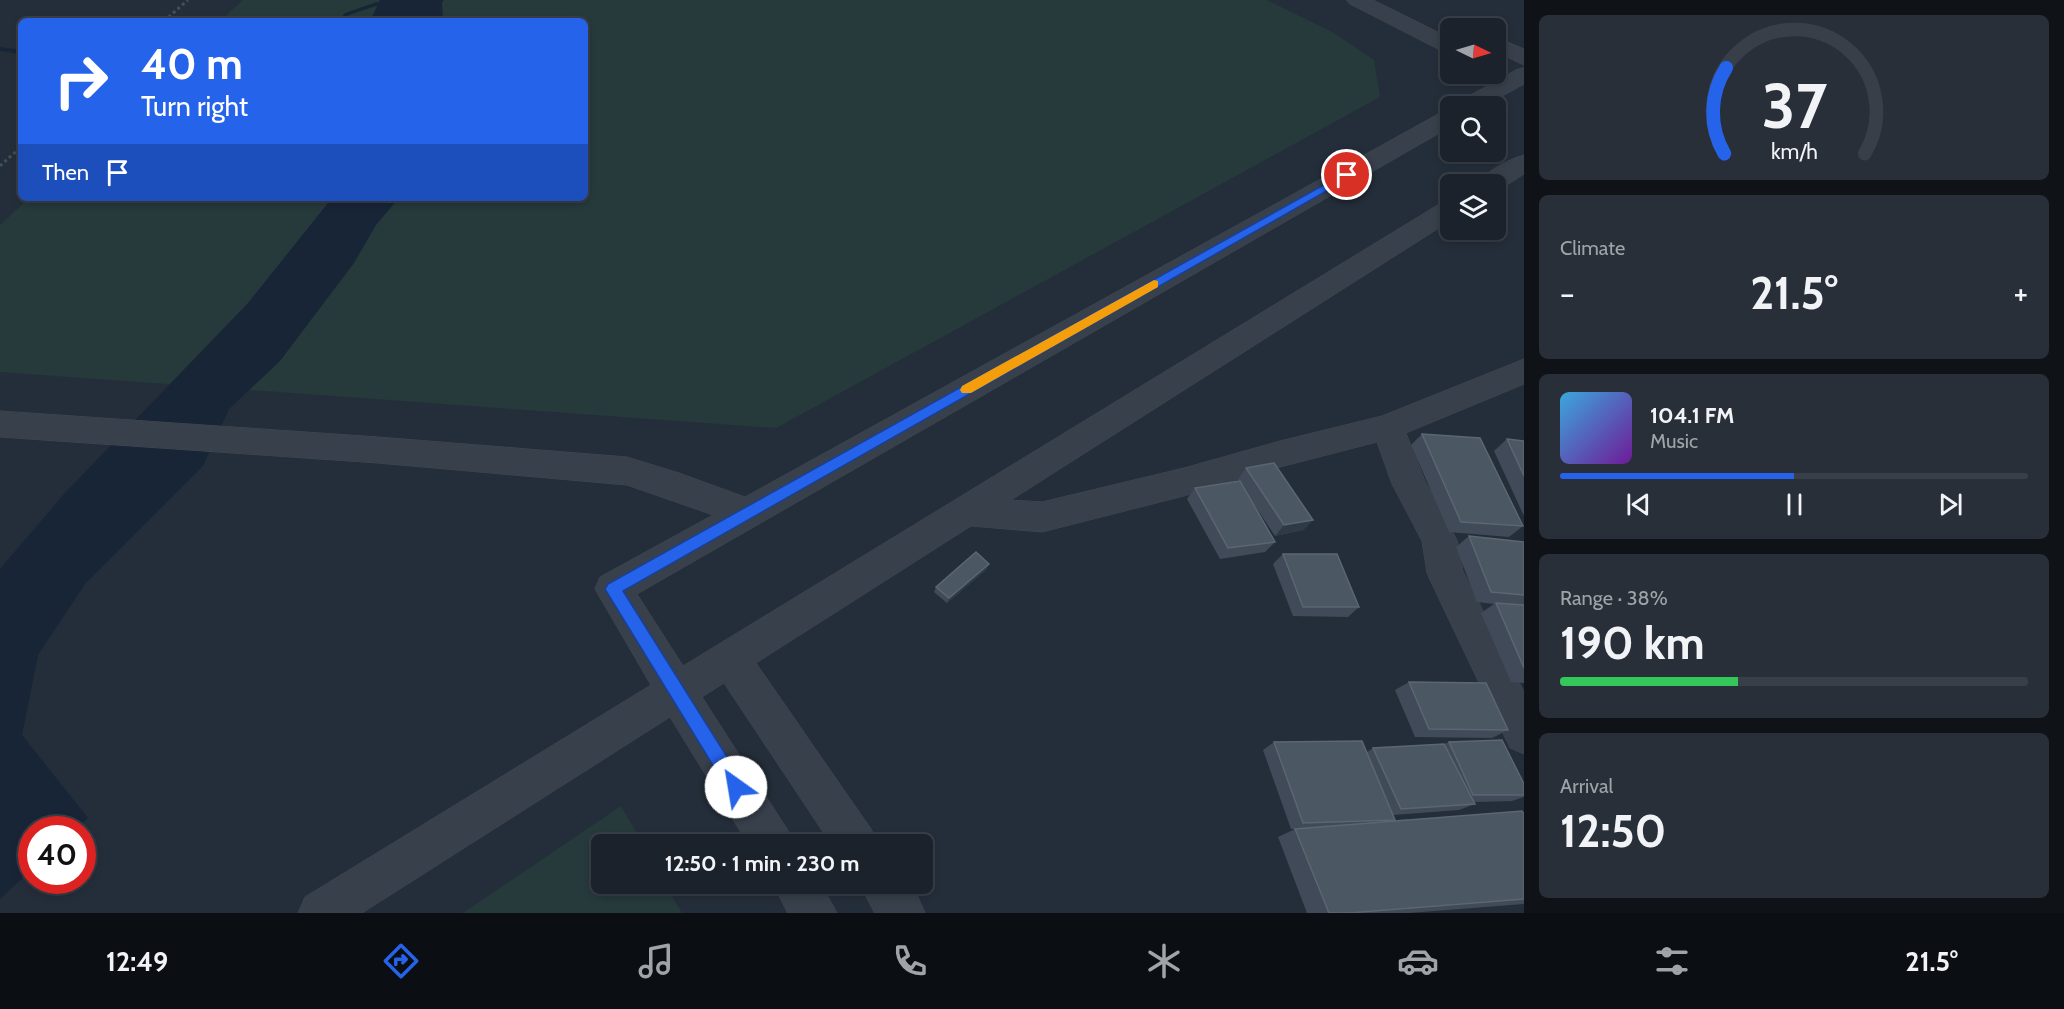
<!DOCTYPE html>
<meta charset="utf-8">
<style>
:root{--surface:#1b222c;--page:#282f38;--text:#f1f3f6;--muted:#a0a4a9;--line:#393f48;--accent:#2563eb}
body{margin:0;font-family:Cabin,sans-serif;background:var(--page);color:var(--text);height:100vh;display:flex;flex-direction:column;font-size:22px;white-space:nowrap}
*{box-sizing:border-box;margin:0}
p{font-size:20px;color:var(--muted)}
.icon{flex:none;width:33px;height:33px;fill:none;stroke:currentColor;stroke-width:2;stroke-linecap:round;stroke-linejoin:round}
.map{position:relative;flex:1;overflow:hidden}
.side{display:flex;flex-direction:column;gap:15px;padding:15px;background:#0f1318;width:540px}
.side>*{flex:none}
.hud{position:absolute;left:18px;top:18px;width:570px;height:183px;border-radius:9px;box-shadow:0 3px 9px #0003,0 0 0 2px var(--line);background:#2563eb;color:#fff;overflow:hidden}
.needle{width:39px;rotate:95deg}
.fabs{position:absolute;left:1440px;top:18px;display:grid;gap:12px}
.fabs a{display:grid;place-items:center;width:66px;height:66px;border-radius:9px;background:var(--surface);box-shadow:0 3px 9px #0003,0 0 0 2px var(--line);font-size:30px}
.speed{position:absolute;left:18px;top:816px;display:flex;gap:12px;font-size:30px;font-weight:700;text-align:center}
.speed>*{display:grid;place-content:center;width:78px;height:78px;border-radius:50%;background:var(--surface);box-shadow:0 3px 9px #0003,0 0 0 2px var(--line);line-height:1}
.speed .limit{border:9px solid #d22;background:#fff;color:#111}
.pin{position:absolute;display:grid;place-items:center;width:51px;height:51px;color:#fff;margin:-26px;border:3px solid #fff;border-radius:50%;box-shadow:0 2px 6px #0007}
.me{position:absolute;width:66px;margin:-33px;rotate:328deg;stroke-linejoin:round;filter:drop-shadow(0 0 4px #0008)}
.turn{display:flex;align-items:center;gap:21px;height:126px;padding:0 24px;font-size:27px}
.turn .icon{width:78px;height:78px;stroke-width:2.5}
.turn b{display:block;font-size:42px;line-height:51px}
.then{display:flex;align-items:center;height:57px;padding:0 24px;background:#0003;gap:12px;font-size:22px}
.big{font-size:45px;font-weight:700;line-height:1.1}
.side .widget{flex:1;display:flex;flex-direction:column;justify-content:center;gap:9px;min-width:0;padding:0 21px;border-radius:9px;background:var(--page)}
.side .dial{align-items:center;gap:0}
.dial svg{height:156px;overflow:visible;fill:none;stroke:var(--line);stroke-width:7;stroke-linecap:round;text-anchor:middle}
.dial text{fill:var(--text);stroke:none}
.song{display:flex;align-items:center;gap:18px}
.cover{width:72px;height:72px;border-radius:9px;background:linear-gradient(135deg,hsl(200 70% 55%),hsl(280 70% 35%))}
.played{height:6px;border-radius:3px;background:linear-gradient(90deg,var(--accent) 50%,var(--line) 50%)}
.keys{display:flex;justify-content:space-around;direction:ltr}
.heat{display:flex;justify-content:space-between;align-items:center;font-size:33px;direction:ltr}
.charge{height:9px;border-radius:4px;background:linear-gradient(90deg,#34c759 38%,var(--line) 0)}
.trip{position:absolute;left:591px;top:834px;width:342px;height:60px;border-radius:9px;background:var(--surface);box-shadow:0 3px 9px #0003,0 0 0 2px var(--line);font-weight:700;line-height:60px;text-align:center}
.dock{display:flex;height:96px;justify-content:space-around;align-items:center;background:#0b0e12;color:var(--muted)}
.dock .icon{width:42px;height:42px}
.dock .on{color:var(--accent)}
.dock b{font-size:27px;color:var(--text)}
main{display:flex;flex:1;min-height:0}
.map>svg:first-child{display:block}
.green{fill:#26393b}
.water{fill:#182537}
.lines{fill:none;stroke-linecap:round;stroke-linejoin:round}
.stream{fill:#182537;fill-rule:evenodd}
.minor-casing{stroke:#414953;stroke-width:1}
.path{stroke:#3f5253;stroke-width:3;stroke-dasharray:3 3;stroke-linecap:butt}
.minor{fill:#38404b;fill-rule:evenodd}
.wall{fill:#404a58}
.shaded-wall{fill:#2f3a47}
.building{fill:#4c5764;stroke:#5c6673;stroke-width:1.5}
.route{fill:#2563eb;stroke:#184099;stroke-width:1.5}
.slow{fill:#f59e0b}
</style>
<main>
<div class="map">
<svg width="1524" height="913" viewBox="0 0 1524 913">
<rect width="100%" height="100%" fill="#242e3a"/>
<g class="green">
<polygon points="243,0 1267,0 1334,33 1374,60 1380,97 776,428 0,372 0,225 29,198 585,198 585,21 220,21"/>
<polygon points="621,806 643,844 602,844 602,884 665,884 682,913 463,913"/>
</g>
<g class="water">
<polygon points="380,0 444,0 442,2 443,21 370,21"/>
<polygon points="332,198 399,198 376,225 354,263 280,361 229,409 203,466 85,584 38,655 22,735 88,818 75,829 32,830 31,870 0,899 0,569 64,494 248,303"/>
</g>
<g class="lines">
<g class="stream">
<polygon points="377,2 379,3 379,5 349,15 345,21 338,21 345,13"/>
<polygon points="0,47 21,50 21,54 0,51"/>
</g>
<g class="minor-casing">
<g id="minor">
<polygon points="1347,0 1373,0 1450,38 1450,52 1442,51 1350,4"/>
<polygon points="1496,37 1524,49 1524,65 1496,52"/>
<polygon points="1524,68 1524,84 1484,106 1456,106 1460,101 1516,70"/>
<polygon points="1450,110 1450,127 637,594 683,666 1441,203 1450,201 1450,221 1011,500 1042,502 1184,468 1280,441 1382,416 1524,359 1524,384 1406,433 1425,481 1457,540 1463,571 1524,692 1524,754 1510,748 1432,584 1427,573 1422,541 1392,484 1377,442 1280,467 1184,496 1042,532 971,526 756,663 871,829 878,844 831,844 724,683 702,697 787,829 794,844 748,844 670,717 362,913 298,913 305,897 651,685 595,589 600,577 713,515 627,485 378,463 0,437 0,411 378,437 627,457 679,473 745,497 1442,112"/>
<path d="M 1524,155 L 1524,174 L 1499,190 L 1496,191 L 1496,184 L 1477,184 C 1486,171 1509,159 1524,155 Z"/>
<polygon points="774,884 821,884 837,913 788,913"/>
<polygon points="860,884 909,884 918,897 925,913 875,913"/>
</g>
</g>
<g class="path">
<polyline points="164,21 188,0"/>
<polyline points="0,166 21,147"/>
</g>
<use href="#minor" class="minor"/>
</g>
<g class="wall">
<polygon points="1422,434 1523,526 1509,537 1449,532 1411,445"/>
<polygon points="1507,439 1524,441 1524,516 1494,451"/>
<polygon points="1246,468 1313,520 1303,530 1275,536 1245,491 1275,542 1265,552 1220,559 1187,499 1195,488 1239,481 1238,479"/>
<polygon points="1469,536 1524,542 1524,683 1511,682 1481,613 1494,604 1477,602 1456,547"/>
<polygon points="1283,554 1359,607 1348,617 1293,616 1273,564"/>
<polygon points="987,569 947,603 934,592 936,587"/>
<polygon points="1409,682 1508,730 1492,738 1415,737 1395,690"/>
<polygon points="1274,742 1367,752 1373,748 1444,744 1449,742 1524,784 1524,797 1512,801 1474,802 1475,804 1459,810 1393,815 1395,820 1524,814 1524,904 1409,913 1307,913 1278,837 1295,829 1291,829 1263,750"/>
</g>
<g class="shaded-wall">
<polygon points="1313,520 1303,530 1275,536 1284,525"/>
<polygon points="989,564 987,569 947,603 949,598"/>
</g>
<g class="building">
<polygon points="1422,434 1480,438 1523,526 1461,522"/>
<polygon points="1507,439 1524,441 1524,476"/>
<polygon points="1274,463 1313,520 1284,525 1246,468"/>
<polygon points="1240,481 1275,542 1228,548 1195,488"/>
<polygon points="1469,536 1524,542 1524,595 1491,592"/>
<polygon points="976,552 989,564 949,598 936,587"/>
<polygon points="1283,554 1337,554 1359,607 1303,607"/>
<polygon points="1496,603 1524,605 1524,668"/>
<polygon points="1409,682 1486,683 1508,730 1429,729"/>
<polygon points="1502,740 1524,784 1524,795 1473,795 1449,742"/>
<polygon points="1362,741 1395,820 1303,823 1274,742"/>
<polygon points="1444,744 1475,804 1401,809 1373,748"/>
<polygon points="1522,811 1524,814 1524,899 1349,913 1329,913 1295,829"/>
</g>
<polygon class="route" points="1347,172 1352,175 1351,177 623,591 742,781 745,787 742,793 736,796 730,793 608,594 605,589 608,584"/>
<polygon class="slow" points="1154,280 1158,281 1158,287 971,393 962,393 960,390 962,386"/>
</svg>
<div class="fabs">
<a><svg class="needle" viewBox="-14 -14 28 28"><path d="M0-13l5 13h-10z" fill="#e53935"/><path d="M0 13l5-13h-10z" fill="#a0a4a9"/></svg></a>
<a><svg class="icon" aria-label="search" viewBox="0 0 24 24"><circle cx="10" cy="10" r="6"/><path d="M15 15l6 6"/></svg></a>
<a><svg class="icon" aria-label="layers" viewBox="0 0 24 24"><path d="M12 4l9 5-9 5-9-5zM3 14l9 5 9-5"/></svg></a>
</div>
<div class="speed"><div class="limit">40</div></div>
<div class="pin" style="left:1347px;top:175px;background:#d93025"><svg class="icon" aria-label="arrive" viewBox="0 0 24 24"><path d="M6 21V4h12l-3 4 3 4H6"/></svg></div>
<svg class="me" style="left:736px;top:787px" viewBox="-20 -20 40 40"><circle r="19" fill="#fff"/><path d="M0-13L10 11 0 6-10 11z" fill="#2563eb"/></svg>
<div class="trip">12:50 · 1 min · 230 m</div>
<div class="hud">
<div class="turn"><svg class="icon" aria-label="right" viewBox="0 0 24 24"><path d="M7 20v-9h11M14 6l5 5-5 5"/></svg><div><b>40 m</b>Turn right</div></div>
<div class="then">Then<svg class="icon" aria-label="arrive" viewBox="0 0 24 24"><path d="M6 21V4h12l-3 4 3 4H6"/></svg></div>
</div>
</div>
<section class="side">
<div class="widget dial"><svg viewBox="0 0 100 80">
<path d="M14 69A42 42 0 1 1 86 69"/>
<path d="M14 69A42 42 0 0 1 15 25" stroke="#2563eb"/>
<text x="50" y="56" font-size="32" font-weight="700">37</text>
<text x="50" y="72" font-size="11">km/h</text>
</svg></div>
<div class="widget"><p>Climate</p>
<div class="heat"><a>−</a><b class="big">21.5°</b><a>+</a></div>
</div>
<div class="widget">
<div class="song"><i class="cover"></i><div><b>104.1 FM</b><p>Music</p></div></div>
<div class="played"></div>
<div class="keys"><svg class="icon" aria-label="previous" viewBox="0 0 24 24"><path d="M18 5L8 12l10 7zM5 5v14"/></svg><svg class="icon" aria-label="pause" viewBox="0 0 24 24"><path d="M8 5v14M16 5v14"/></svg><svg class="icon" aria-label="next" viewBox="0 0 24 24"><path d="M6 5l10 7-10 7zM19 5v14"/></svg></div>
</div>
<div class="widget"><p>Range · 38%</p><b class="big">190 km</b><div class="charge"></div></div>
<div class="widget"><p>Arrival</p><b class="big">12:50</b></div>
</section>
</main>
<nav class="dock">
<b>12:49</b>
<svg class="icon on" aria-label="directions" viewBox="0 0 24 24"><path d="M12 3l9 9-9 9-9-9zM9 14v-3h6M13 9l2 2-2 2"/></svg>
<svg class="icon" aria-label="music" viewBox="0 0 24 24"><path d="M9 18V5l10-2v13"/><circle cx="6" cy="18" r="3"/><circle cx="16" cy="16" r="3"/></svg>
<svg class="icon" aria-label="phone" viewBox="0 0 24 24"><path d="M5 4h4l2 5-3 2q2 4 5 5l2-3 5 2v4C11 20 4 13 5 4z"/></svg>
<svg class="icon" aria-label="climate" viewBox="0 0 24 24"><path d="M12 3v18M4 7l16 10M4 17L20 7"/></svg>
<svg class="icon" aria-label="car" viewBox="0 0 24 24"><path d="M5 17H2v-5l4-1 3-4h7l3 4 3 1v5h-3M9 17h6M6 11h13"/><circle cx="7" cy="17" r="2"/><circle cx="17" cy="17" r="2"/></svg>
<svg class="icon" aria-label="filters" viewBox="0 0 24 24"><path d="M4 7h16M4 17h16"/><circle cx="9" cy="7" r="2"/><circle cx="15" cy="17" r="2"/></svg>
<b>21.5°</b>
</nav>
